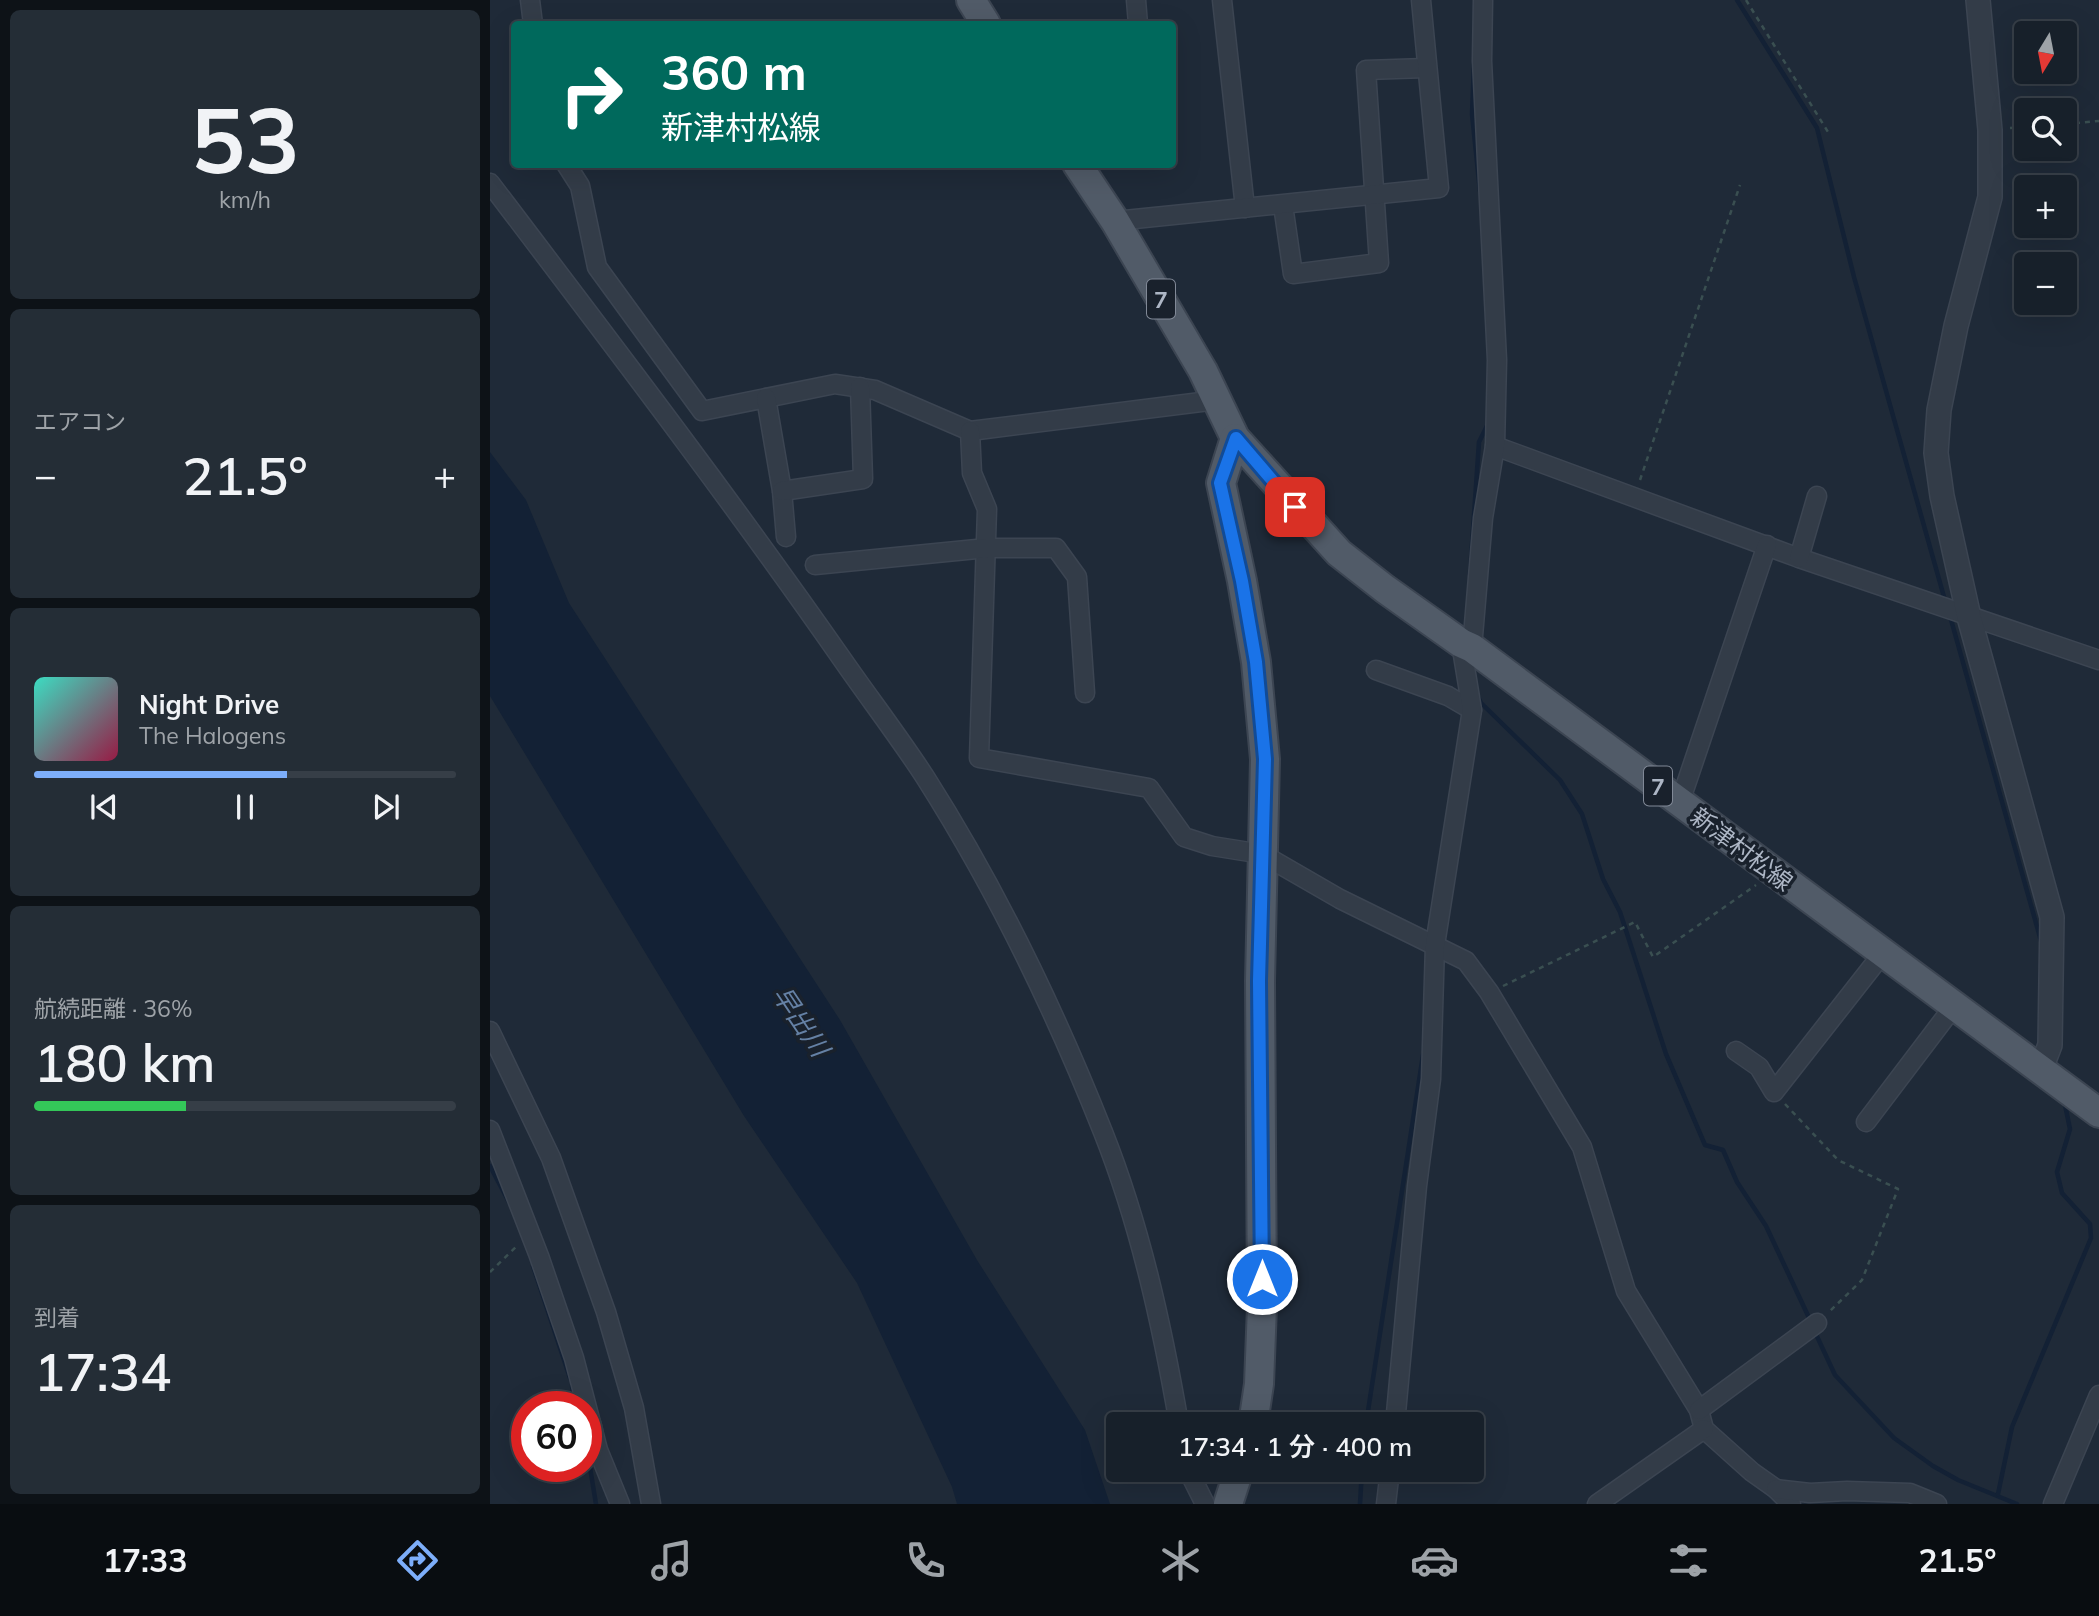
<!DOCTYPE html>
<html lang="ja">
<meta charset="utf-8">
<style>
:root{--surface:#17202a;--page:#242d36;--text:#f1f3f6;--muted:#9ea3a8;--line:#363e47;--accent:#7daefa}
body{margin:0;font-family:Mulish,"Noto Sans JP",sans-serif;background:var(--page);color:var(--text);height:100vh;display:flex;flex-direction:column;font-size:26px;white-space:nowrap}
*{box-sizing:border-box;margin:0}
p{font-size:23px;color:var(--muted)}
.icon{flex:none;width:38px;height:38px;fill:none;stroke:currentColor;stroke-width:2;stroke-linecap:round;stroke-linejoin:round}
.map{position:relative;flex:1;overflow:hidden}
.drawer{display:flex;flex-direction:column;gap:10px;padding:10px;background:#0d1217;width:490px}
.drawer>*{flex:none}
.hud{position:absolute;left:21px;top:21px;width:665px;height:147px;border-radius:7px;box-shadow:0 7px 28px #0002,0 0 0 2px var(--line);background:#00695c;color:#fff;overflow:hidden}
.needle{width:46px;rotate:190deg}
.fabs{position:absolute;left:1524px;top:21px;display:grid;gap:14px}
.fabs a{display:grid;place-items:center;width:63px;height:63px;border-radius:7px;background:var(--surface);box-shadow:0 7px 28px #0002,0 0 0 2px var(--line);font-size:35px}
.speed{position:absolute;left:21px;top:1391px;display:flex;gap:14px;font-size:35px;font-weight:700;text-align:center}
.speed>*{display:grid;place-content:center;width:91px;height:91px;border-radius:50%;background:var(--surface);box-shadow:0 7px 28px #0002,0 0 0 2px var(--line);line-height:1}
.speed .limit{border:10px solid #d22;background:#fff;color:#111}
.pin{position:absolute;display:grid;place-items:center;width:60px;height:60px;color:#fff;margin:-30px;border-radius:14px;box-shadow:0 4px 10px #0006}
.me{position:absolute;width:77px;margin:-38px;rotate:0deg;stroke-linejoin:round;filter:drop-shadow(0 0 5px #0008)}
.turn{display:flex;align-items:center;gap:24px;height:147px;padding:0 35px;font-size:32px}
.turn .icon{width:91px;height:91px;stroke-width:2.5}
.turn b{display:block;font-size:49px;line-height:60px}
.big{font-size:52px;font-weight:600;line-height:1.1}
.drawer .tile{flex:1;display:flex;flex-direction:column;justify-content:center;gap:10px;min-width:0;padding:0 24px;border-radius:10px;background:var(--page)}
.drawer .dial{align-items:center;gap:0}
.dial b{font-size:91px;line-height:1}
.song{display:flex;align-items:center;gap:21px}
.cover{width:84px;height:84px;border-radius:10px;background:linear-gradient(135deg,hsl(170 70% 55%),hsl(340 70% 35%))}
.played{height:7px;border-radius:4px;background:linear-gradient(90deg,var(--accent) 60%,var(--line) 60%)}
.keys{display:flex;justify-content:space-around;direction:ltr}
.heat{display:flex;justify-content:space-between;align-items:center;font-size:38px;direction:ltr}
.charge{height:10px;border-radius:5px;background:linear-gradient(90deg,#34c759 36%,var(--line) 0)}
.trip{position:absolute;left:616px;top:1412px;width:378px;height:70px;border-radius:7px;background:var(--surface);box-shadow:0 7px 28px #0002,0 0 0 2px var(--line);font-weight:600;line-height:70px;text-align:center}
.menu{display:flex;height:112px;justify-content:space-around;align-items:center;background:#090d11;color:var(--muted)}
.menu .icon{width:49px;height:49px}
.menu .selected{color:var(--accent)}
.menu b{font-size:32px;color:var(--text)}
main{display:flex;flex:1;min-height:0}
.map>svg:first-child{display:block}
.water{fill:#132135}
.lines{fill:none;stroke-linecap:round;stroke-linejoin:round}
.stream{stroke:#132135;stroke-width:4.5}
.minor-casing{stroke:#3c4552;stroke-width:21}
.tertiary-casing{stroke:#3c4552;stroke-width:26}
.primary-casing{stroke:#3c4552;stroke-width:32}
.path{stroke:#3a4f51;stroke-width:2.5;stroke-dasharray:5 5;stroke-linecap:butt}
.minor{stroke:#333c48;stroke-width:18}
.tertiary{stroke:#333c48;stroke-width:23}
.primary{stroke:#515b68;stroke-width:28}
.route-casing{stroke:#114b97;stroke-width:18}
.route{stroke:#1a73e8;stroke-width:12}
.labels{text-anchor:middle;dominant-baseline:central;stroke-width:7;stroke-linejoin:round;paint-order:stroke}
.shield{fill:#19212c;stroke:#818997;stroke-width:2}
.shield-label{font-size:23px;font-weight:bold;fill:#adb6c5}
.street-label{font-size:24px;fill:#adb6c5;stroke:#19212c}
.water-label{font-size:26px;font-style:italic;fill:#6581a5;stroke:#19212c}
</style>
<main>
<section class="drawer">
<div class="tile dial"><b>53</b><p>km/h</p></div>
<div class="tile"><p>エアコン</p>
<div class="heat"><a>−</a><b class="big">21.5°</b><a>+</a></div>
</div>
<div class="tile">
<div class="song"><i class="cover"></i><div><b>Night Drive</b><p>The Halogens</p></div></div>
<div class="played"></div>
<div class="keys"><svg class="icon" aria-label="previous" viewBox="0 0 24 24"><path d="M18 5L8 12l10 7zM5 5v14"/></svg><svg class="icon" aria-label="pause" viewBox="0 0 24 24"><path d="M8 5v14M16 5v14"/></svg><svg class="icon" aria-label="next" viewBox="0 0 24 24"><path d="M6 5l10 7-10 7zM19 5v14"/></svg></div>
</div>
<div class="tile"><p>航続距離 · 36%</p><b class="big">180 km</b><div class="charge"></div></div>
<div class="tile"><p>到着</p><b class="big">17:34</b></div>
</section>
<div class="map">
<svg width="1609" height="1504" viewBox="0 0 1609 1504">
<rect width="100%" height="100%" fill="#1f2a38"/>
<polygon class="water" points="0,452 36,500 79,603 350,1020 487,1260 595,1430 620,1504 467,1504 462,1487 367,1283 254,1116 0,696"/>
<g class="lines">
<g class="stream">
<polyline points="1247,0 1327,128 1364,277 1456,604"/>
<polyline points="984,64 982,114 990,191"/>
<polyline points="980,574 989,442 998,424"/>
<polyline points="1460,616 1551,941"/>
<polyline points="987,695 991,703 1070,780 1092,814 1113,879 1130,912 1176,1054 1215,1145 1233,1150 1247,1182 1276,1226 1321,1322"/>
<polyline points="0,1166 21,1206"/>
<polyline points="43,1266 80,1378"/>
<polyline points="1324,1330 1345,1375 1404,1438 1443,1466 1468,1480 1527,1504"/>
<polyline points="82,1386 87,1407"/>
<polyline points="876,1424 933,1055"/>
<polyline points="96,1443 106,1504"/>
<polyline points="1508,1494 1522,1427 1601,1238 1600,1224 1572,1193 1567,1172 1580,1129 1574,1100"/>
<polyline points="870,1504 872,1470"/>
</g>
<g class="minor-casing">
<g id="minor">
<polyline points="40,0 43,24"/>
<polyline points="646,0 648,24"/>
<polyline points="732,0 755,208"/>
<polyline points="76,164 90,186 107,267 212,411 345,384 385,390 480,431 727,400"/>
<path d="M 0,183 C 119,340 239,497 352,659 C 379,698 409,737 435,777 C 505,887 565,1011 613,1132 C 650,1225 672,1325 689,1424"/>
<polyline points="793,205 803,274 889,263 876,70 936,68"/>
<polyline points="625,221 949,188 931,0"/>
<polyline points="276,398 292,491 296,537"/>
<polyline points="480,431 482,473 497,509 489,758 659,788 694,837 722,846 772,854 850,899 976,961 999,992 1092,1147 1136,1291 1209,1410 1214,1429 1262,1472 1286,1489 1301,1504"/>
<polyline points="1005,446 1309,558 1609,660"/>
<polyline points="292,491 373,479 370,387"/>
<polyline points="1309,558 1327,496"/>
<polyline points="325,565 497,548 566,548 587,577 595,693"/>
<polyline points="982,648 993,518 1005,446 1007,360 992,61 993,0"/>
<polyline points="886,670 958,696 982,710"/>
<polyline points="1190,802 1277,545"/>
<polyline points="0,1031 61,1158 116,1312 144,1408 161,1504"/>
<polyline points="1246,1051 1269,1067 1284,1092 1393,953"/>
<polyline points="1376,1122 1464,1006"/>
<polyline points="0,1130 49,1256 84,1358 108,1450 130,1504"/>
<polyline points="1209,1410 1327,1323"/>
<polyline points="905,1424 927,1186 941,1079 945,945 982,710 971,643"/>
<polyline points="698,1470 715,1504"/>
<polyline points="1286,1489 1320,1493 1357,1491 1420,1493 1447,1504"/>
<polyline points="896,1504 900,1470"/>
<polyline points="1107,1504 1214,1429"/>
<polyline points="1563,1504 1609,1395"/>
</g>
</g>
<g class="tertiary-casing">
<polyline id="tertiary" points="1488,0 1500,130 1500,197 1466,326 1449,410 1446,453 1452,496 1479,617 1562,917 1560,1045 1550,1071"/>
</g>
<g class="primary-casing">
<g id="primary">
<polyline points="481,0 496,24"/>
<polyline points="587,164 625,221 713,371 745,438 849,553 895,589 971,643 982,648 1609,1113"/>
<polyline points="745,438 731,483 752,581 766,662 775,759 770,981 772,1306 769,1384 763,1424"/>
<polyline points="738,1504 749,1470"/>
</g>
</g>
<g class="path">
<polyline points="1256,0 1338,132"/>
<polyline points="1575,124 1609,121"/>
<polyline points="1520,128 1536,127"/>
<polyline points="1150,480 1250,185"/>
<polyline points="1013,986 1145,922 1163,957 1266,885"/>
<polyline points="1295,1104 1348,1160 1408,1189 1372,1280 1339,1312"/>
<polyline points="0,1272 28,1245"/>
</g>
<use href="#minor" class="minor"/>
<use href="#tertiary" class="tertiary"/>
<use href="#primary" class="primary"/>
</g>
<g class="lines">
<g class="route-casing">
<polyline id="route" points="772,1279 769,981 775,759 766,662 752,581 730,483 746,438 805,507"/>
</g>
<use href="#route" class="route"/>
</g>
<g class="labels">
<g class="shield">
<rect x="657" y="279.5" width="28" height="39" rx="5"/>
<rect x="1154" y="766.5" width="28" height="39" rx="5"/>
</g>
<g class="shield-label">
<text x="671" y="299">7</text>
<text x="1168" y="786">7</text>
</g>
<g class="street-label">
<text transform="translate(1252 849) rotate(37)">新津村松線</text>
</g>
<g class="water-label">
<text transform="translate(311 1021) rotate(56)">早出川</text>
</g>
</g>
</svg>
<div class="fabs">
<a><svg class="needle" viewBox="-14 -14 28 28"><path d="M0-13l5 13h-10z" fill="#e53935"/><path d="M0 13l5-13h-10z" fill="#9ea3a8"/></svg></a>
<a><svg class="icon" aria-label="search" viewBox="0 0 24 24"><circle cx="10" cy="10" r="6"/><path d="M15 15l6 6"/></svg></a>
<a>+</a>
<a>−</a>
</div>
<div class="speed"><div class="limit">60</div></div>
<div class="pin" style="left:805px;top:507px;background:#d93025"><svg class="icon" aria-label="arrive" viewBox="0 0 24 24"><path d="M6 21V4h12l-3 4 3 4H6"/></svg></div>
<svg class="me" style="left:772px;top:1279px" viewBox="-20 -20 40 40"><circle r="17" fill="#1a73e8" stroke="#fff" stroke-width="3"/><path d="M0-11L8 9 0 5-8 9z" fill="#fff"/></svg>
<div class="trip">17:34 · 1 分 · 400 m</div>
<div class="hud">
<div class="turn"><svg class="icon" aria-label="right" viewBox="0 0 24 24"><path d="M7 20v-9h11M14 6l5 5-5 5"/></svg><div><b>360 m</b>新津村松線</div></div>
</div>
</div>
</main>
<nav class="menu">
<b>17:33</b>
<svg class="icon selected" aria-label="directions" viewBox="0 0 24 24"><path d="M12 3l9 9-9 9-9-9zM9 14v-3h6M13 9l2 2-2 2"/></svg>
<svg class="icon" aria-label="music" viewBox="0 0 24 24"><path d="M9 18V5l10-2v13"/><circle cx="6" cy="18" r="3"/><circle cx="16" cy="16" r="3"/></svg>
<svg class="icon" aria-label="phone" viewBox="0 0 24 24"><path d="M5 4h4l2 5-3 2q2 4 5 5l2-3 5 2v4C11 20 4 13 5 4z"/></svg>
<svg class="icon" aria-label="climate" viewBox="0 0 24 24"><path d="M12 3v18M4 7l16 10M4 17L20 7"/></svg>
<svg class="icon" aria-label="car" viewBox="0 0 24 24"><path d="M5 17H2v-5l4-1 3-4h7l3 4 3 1v5h-3M9 17h6M6 11h13"/><circle cx="7" cy="17" r="2"/><circle cx="17" cy="17" r="2"/></svg>
<svg class="icon" aria-label="filters" viewBox="0 0 24 24"><path d="M4 7h16M4 17h16"/><circle cx="9" cy="7" r="2"/><circle cx="15" cy="17" r="2"/></svg>
<b>21.5°</b>
</nav>
